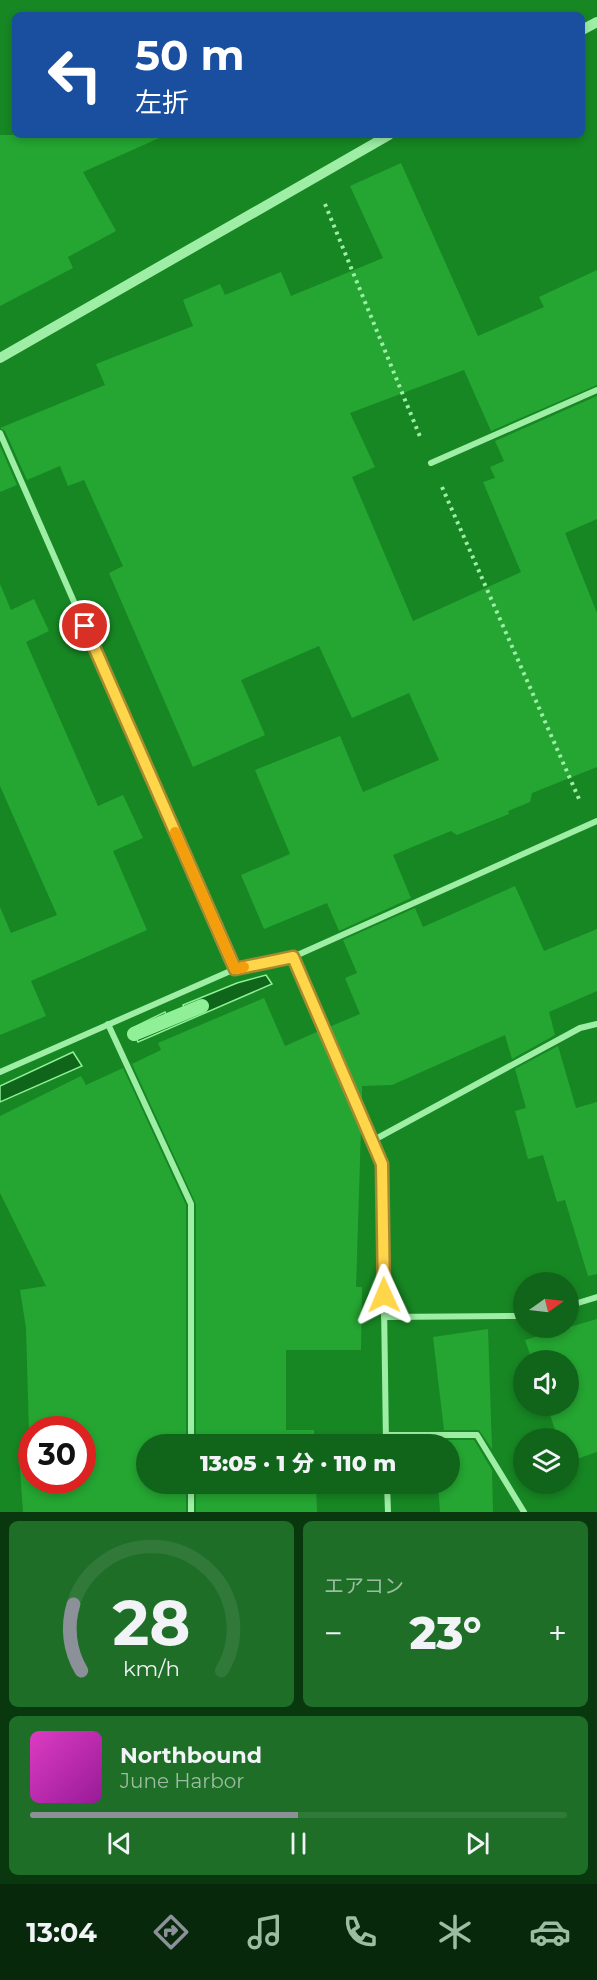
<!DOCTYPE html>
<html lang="ja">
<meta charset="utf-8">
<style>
:root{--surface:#11651a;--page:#1e6e27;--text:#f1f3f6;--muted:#9cbda2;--line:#307939;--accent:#8c9099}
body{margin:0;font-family:Montserrat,"Noto Sans JP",sans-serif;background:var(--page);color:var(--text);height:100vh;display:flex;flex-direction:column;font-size:22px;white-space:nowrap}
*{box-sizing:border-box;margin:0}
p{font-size:20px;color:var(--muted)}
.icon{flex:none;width:33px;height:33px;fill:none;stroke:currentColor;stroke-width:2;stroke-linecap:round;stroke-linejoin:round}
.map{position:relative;height:1512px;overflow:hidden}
.panel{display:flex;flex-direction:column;gap:9px;padding:9px;background:#09380e;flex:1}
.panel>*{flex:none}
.hud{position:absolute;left:12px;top:12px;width:573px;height:126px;border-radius:9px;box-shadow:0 3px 9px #0003;background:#1a4fa0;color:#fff;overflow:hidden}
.needle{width:39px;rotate:76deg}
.buttons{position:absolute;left:513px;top:1272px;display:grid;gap:12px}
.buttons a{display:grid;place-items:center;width:66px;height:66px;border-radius:50%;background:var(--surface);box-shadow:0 3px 9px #0003;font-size:30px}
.speed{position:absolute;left:18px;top:1416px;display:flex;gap:12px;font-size:30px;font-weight:700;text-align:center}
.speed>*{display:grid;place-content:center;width:78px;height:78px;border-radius:50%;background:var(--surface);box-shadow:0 3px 9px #0003;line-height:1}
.speed .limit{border:9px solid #d22;background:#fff;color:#111}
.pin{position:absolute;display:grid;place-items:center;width:51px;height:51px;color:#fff;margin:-26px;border:3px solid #fff;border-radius:50%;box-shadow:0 2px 6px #0007}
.me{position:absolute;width:66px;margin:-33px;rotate:359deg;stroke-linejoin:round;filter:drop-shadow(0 0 4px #0008)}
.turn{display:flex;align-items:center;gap:21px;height:126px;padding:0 24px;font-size:27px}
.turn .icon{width:78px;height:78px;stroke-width:2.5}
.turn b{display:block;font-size:42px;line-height:51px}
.big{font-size:45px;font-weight:800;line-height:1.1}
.panel .card{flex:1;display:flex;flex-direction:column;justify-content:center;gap:9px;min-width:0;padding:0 21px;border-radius:9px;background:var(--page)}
.panel .dial{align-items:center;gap:0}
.dial svg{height:156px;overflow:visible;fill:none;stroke:var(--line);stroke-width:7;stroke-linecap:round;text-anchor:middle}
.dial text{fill:var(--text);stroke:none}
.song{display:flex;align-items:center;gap:18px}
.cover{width:72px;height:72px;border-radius:9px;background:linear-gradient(135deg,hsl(310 70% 55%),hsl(300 70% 35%))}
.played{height:6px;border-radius:3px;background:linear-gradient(90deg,var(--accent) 50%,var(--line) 50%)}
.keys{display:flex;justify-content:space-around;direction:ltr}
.heat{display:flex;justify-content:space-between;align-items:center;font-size:33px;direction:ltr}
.panel .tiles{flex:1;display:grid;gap:9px;grid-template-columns:1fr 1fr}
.card:last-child{grid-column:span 2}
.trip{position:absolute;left:136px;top:1434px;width:324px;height:60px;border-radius:30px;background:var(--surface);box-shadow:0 3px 9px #0003;font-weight:800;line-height:60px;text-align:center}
.tab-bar{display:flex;height:96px;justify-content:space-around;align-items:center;background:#07280a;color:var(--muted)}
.tab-bar .icon{width:42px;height:42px}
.tab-bar .selected{color:var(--accent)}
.tab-bar b{font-size:27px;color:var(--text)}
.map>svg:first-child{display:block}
.water{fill:#0f6519;stroke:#90f098;stroke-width:1.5}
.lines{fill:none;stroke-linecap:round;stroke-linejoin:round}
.stream{stroke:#90f098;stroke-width:14}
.building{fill:#25a632;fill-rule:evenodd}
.path{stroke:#9eeea5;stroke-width:4;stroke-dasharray:3 4.5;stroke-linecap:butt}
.minor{stroke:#9eeea5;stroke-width:6}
.tertiary{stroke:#9eeea5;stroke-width:10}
.route-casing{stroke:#a68a30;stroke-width:15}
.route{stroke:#ffd54a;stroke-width:10}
.slow{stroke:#f59e0b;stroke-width:10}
</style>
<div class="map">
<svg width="597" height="1512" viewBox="0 0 597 1512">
<rect width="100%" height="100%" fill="#178723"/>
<g class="water">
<polygon points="266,975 272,984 138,1042 132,1028 165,1012 169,1024 187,1017 183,1005 237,983"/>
<polygon points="73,1052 82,1066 0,1102 0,1086"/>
</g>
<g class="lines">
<polyline class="stream" points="134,1034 202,1006"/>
</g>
<g class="building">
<polygon points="0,135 166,135 83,172 116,231 68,257 73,268 0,306"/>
<polygon points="401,163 478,336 544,307 539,297 597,270 597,385 491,431 464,370 350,413 375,467 352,477 413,621 521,572 483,482 495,478 490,467 504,461 495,441 597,396 597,519 565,533 597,613 597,767 532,793 530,802 508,811 509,814 457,835 451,831 393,855 411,898 339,931 327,903 264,929 241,875 290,854 255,770 340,736 363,792 439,760 409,693 352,718 319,646 241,680 265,735 193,767 109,573 123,566 84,480 68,486 60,466 27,480 5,431 0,428 105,385 96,364 193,326 183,300 220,284 225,295 281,272 291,296 383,258 350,186"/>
<polygon points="0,446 17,485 0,492"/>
<polygon points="0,584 11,610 34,599 49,631 26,642 98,806 123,795 143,838 113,851 147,930 31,981 46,1016 0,1035 0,907 11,933 57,915 0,786"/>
<polygon points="515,886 544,951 597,929 597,991 549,1012 555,1035 512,1059 505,1035 392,1085 362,1086 362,1104 329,1027 360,1014 345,978 357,973 343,940 415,908 423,927"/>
<polygon points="264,998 285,1046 319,1031 361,1128 356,1287 362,1287 361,1350 286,1350 286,1430 314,1430 315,1444 196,1444 196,1204 132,1064 161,1050 158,1043"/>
<polygon points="558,1046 576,1108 597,1102 597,1274 588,1276 565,1200 557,1202 543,1155 528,1159 515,1111 526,1108 515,1069"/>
<path d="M 123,1068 L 186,1205 L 186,1444 L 147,1444 L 147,1484 L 186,1484 L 186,1512 L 23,1512 L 19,1455 L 27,1454 L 26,1432 L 29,1432 L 26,1328 L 20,1290 L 46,1286 L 0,1193 L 0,1116 L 81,1076 L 86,1085 ZM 32,1430 L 82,1430 L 82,1480 L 32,1480 Z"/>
<polygon points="597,1319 597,1452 568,1462 568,1438 558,1438 547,1406 568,1406 568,1360 532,1360 525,1340"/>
<polygon points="488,1329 492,1449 479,1430 444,1430 433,1337"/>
<polygon points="436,1440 474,1440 492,1470 493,1512 440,1512 438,1484 450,1484 450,1444 436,1444"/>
<polygon points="196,1484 316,1484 317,1512 196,1512"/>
</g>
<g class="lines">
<g class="path">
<polyline points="325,204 421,439"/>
<polyline points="442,487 579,799"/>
</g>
<g class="minor">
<polyline points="0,433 235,969"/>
<polyline points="431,463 597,390"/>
<polyline points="293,957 382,1164 386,1444"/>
<polyline points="108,1024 191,1204 191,1444"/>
<polyline points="0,1072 235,969 293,957 597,821"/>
<polyline points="372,1141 580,1028 597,1024"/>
<polyline points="568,1306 597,1297"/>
<polyline points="384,1317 524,1316"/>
<polyline points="386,1435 477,1435 524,1512"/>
<polyline points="191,1484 191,1512"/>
<polyline points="387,1484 388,1512"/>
</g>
<g class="tertiary">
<polyline points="582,30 597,22"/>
<polyline points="0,358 389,135"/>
</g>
</g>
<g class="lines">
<g class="route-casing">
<polyline id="route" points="85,626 235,969 293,957 382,1164 384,1295"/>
</g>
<use href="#route" class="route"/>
<polyline class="slow" points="175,832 235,969 244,967"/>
</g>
</svg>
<div class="buttons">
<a><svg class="needle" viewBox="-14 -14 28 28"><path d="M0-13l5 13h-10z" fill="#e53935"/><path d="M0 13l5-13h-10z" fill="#9cbda2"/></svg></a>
<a><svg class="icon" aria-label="sound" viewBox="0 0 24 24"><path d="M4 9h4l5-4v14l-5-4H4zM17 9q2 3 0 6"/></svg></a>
<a><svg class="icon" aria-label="layers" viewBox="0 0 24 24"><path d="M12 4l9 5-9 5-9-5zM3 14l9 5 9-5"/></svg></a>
</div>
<div class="speed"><div class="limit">30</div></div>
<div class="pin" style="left:85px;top:626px;background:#d93025"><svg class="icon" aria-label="arrive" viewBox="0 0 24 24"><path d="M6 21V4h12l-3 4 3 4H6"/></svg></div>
<svg class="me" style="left:384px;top:1295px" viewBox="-20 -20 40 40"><path d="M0-17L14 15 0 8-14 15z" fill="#ffd54a" stroke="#fff" stroke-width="4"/></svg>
<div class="trip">13:05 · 1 分 · 110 m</div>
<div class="hud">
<div class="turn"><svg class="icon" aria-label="left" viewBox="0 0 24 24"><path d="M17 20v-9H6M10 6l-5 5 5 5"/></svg><div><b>50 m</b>左折</div></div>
</div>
</div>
<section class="panel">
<div class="tiles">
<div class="card dial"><svg viewBox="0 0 100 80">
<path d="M14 69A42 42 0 1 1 86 69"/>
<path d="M14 69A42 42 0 0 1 10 35" stroke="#8c9099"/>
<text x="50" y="56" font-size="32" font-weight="700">28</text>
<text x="50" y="72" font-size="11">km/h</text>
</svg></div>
<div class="card"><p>エアコン</p>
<div class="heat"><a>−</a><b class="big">23°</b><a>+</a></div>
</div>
<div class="card">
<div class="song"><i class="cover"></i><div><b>Northbound</b><p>June Harbor</p></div></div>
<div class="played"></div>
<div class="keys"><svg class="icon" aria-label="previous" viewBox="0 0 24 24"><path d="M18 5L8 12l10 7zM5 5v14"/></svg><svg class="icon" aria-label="pause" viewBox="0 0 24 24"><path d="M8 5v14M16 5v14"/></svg><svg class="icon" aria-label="next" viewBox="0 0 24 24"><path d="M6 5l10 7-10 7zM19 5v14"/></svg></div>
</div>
</div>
</section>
<nav class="tab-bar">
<b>13:04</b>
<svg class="icon selected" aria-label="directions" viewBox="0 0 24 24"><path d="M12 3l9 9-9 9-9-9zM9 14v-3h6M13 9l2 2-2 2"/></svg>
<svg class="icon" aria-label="music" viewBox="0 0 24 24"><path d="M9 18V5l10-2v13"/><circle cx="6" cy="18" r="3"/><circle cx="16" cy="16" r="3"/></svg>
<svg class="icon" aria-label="phone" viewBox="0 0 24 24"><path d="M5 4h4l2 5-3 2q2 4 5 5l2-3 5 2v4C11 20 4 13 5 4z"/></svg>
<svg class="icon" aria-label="climate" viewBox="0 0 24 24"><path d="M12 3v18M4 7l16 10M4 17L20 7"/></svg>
<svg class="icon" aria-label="car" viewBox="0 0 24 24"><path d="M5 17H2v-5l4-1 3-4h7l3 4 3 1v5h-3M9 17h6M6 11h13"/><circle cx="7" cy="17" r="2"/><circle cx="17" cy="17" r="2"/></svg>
</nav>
